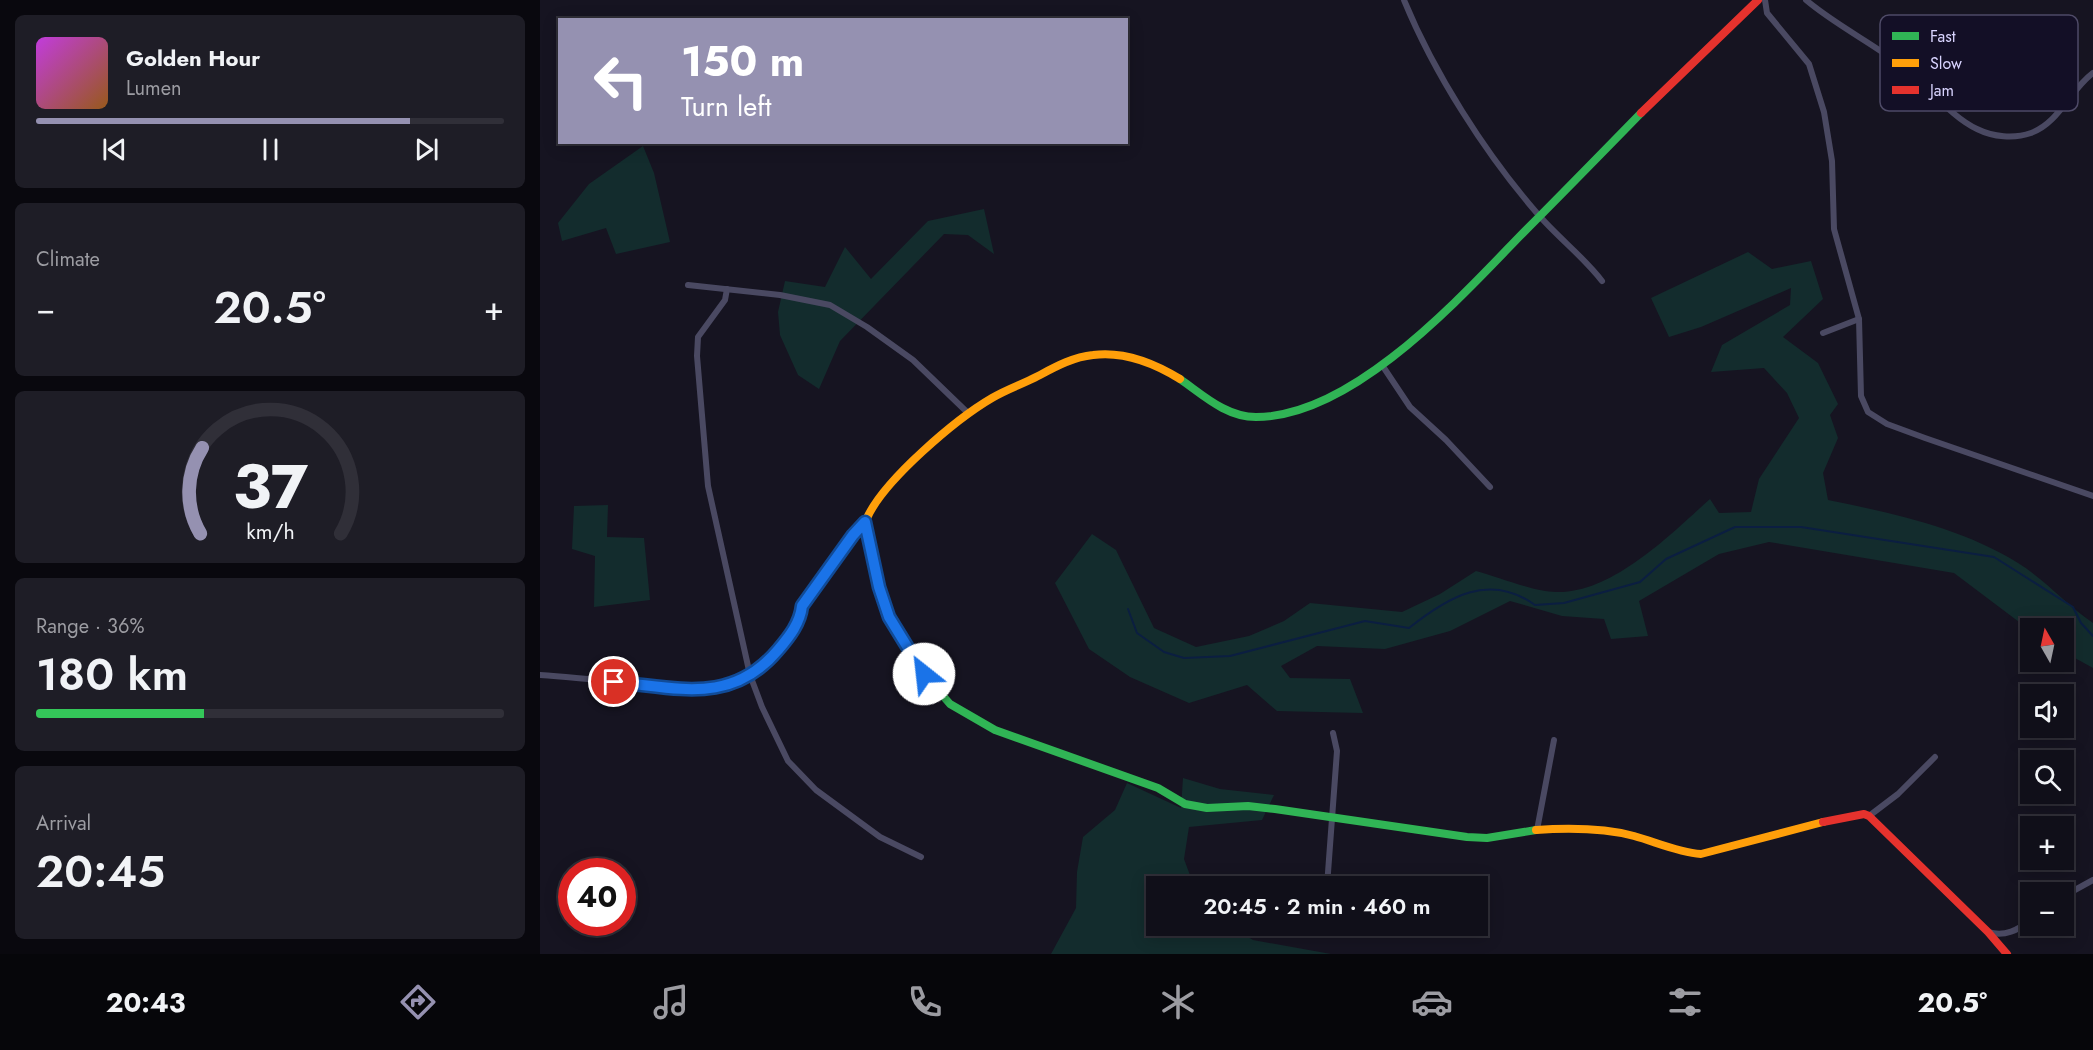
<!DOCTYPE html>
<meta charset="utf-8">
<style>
:root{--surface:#100f19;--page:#1e1d26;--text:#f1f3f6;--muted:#9c9ca2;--line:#302f38;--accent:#9591b1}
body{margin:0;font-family:Jost,sans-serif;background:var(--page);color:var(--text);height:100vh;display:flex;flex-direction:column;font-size:22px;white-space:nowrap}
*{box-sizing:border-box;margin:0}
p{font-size:20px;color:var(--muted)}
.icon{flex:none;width:33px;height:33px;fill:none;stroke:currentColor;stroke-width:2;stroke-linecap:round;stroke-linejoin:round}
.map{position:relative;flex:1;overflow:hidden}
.panel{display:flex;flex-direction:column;gap:15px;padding:15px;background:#09080e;width:540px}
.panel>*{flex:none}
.guide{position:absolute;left:18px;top:18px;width:570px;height:126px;border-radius:0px;box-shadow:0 3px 15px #0003,0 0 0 2px var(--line);background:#9591b1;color:#fff;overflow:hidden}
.needle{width:39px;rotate:351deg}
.buttons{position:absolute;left:1480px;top:618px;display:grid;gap:12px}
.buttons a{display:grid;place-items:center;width:54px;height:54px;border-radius:0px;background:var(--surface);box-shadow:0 3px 15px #0003,0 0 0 2px var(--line);font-size:30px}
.speed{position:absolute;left:18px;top:858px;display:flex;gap:12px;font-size:30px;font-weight:700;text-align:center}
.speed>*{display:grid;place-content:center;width:78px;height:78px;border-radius:50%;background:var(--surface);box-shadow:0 3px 15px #0003,0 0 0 2px var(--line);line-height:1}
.speed .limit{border:9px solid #d22;background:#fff;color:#111}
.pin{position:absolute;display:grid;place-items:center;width:51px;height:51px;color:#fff;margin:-26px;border:3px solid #fff;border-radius:50%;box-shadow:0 2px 6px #0007}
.me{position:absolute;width:66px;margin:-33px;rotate:331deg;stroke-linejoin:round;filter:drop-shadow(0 0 4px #0008)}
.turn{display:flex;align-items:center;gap:21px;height:126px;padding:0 24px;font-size:27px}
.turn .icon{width:78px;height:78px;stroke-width:2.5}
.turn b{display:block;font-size:42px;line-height:51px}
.big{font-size:45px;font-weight:600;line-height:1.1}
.panel .card{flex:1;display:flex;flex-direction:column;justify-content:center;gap:9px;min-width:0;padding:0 21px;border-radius:9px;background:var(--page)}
.panel .dial{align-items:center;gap:0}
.dial svg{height:156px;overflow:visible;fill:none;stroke:var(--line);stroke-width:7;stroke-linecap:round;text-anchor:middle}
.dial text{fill:var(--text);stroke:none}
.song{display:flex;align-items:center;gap:18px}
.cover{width:72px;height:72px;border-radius:9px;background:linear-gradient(135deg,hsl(290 70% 55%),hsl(30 70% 35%))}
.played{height:6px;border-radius:3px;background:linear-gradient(90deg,var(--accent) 80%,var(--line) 80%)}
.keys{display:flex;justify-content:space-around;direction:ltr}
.heat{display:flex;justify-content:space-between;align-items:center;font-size:33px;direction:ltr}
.charge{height:9px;border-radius:4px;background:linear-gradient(90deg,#34c759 36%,var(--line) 0)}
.trip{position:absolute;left:606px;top:876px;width:342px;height:60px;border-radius:0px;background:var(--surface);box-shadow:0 3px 15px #0003,0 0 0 2px var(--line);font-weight:600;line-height:60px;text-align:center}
.menu{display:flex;height:96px;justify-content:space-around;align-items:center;background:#06060a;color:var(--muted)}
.menu .icon{width:42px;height:42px}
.menu .on{color:var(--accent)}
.menu b{font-size:27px;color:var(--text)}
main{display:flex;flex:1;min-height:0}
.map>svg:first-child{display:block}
.green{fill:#132c2d}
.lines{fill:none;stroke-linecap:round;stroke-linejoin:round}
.stream{stroke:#0b1e41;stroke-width:2}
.street{stroke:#4a4962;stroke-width:6}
.fast{stroke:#30b455;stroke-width:8}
.slow{stroke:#ff9f0a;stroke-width:8}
.jam{stroke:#e5322d;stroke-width:8}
.route-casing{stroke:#114b97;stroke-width:15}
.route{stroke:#1a73e8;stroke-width:10}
.key{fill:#130f26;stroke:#4e4a67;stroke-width:1.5}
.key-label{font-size:16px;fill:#d9d4ff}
</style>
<main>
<section class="panel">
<div class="card">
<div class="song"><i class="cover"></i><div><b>Golden Hour</b><p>Lumen</p></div></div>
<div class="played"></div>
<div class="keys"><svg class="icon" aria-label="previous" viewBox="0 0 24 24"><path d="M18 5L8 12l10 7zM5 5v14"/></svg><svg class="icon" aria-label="pause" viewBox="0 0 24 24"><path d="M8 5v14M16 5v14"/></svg><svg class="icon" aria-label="next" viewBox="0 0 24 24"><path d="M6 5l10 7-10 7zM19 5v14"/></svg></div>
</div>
<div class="card"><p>Climate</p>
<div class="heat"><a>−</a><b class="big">20.5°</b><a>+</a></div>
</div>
<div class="card dial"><svg viewBox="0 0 100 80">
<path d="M14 69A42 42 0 1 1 86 69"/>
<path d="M14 69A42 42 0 0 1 15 25" stroke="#9591b1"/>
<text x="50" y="56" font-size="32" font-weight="700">37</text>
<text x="50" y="72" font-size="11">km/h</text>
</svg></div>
<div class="card"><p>Range · 36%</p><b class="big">180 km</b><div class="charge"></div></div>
<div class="card"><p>Arrival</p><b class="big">20:45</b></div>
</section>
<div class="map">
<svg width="1553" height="954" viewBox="0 0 1553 954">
<rect width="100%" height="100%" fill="#161421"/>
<g class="green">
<polygon points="103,146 114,173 130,242 76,254 66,228 22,241 18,223 49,184"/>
<polygon points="444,209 454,254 428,235 404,234 300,341 279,389 258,375 240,335 238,312 245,281 285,287 305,247 331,279 388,221"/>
<path d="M 1208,252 L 1232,269 L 1271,261 L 1283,299 L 1243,337 L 1278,363 L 1298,404 L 1290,415 L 1298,438 L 1283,473 L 1288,500 C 1352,513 1422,528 1478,563 C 1504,579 1527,605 1553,623 L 1553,668 L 1524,652 L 1524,628 L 1491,628 L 1491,631 L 1414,573 L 1229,542 L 1179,554 L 1099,601 L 1108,636 L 1071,639 L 1064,619 L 1022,616 L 970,601 L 910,631 L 845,649 L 777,646 L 741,666 L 750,678 L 810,679 L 823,713 L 737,711 L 707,685 L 649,703 L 590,677 L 549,649 L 515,583 L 552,534 L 576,550 L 614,628 L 656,647 L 709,636 L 744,621 L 770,603 L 862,612 L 900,594 L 936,571 C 958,577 995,592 1016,592 C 1072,594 1131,534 1170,499 L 1179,513 L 1211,512 L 1219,479 L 1259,418 L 1247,393 L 1224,368 L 1171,372 L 1182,345 L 1250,305 L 1251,288 L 1161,327 L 1129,337 L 1111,298 Z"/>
<polygon points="68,505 67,537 104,538 110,600 54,607 55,556 32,549 34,506"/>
<polygon points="643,778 680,789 734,795 722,820 649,827 644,859 654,886 616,886 616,926 690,926 713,940 791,954 511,954 536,908 537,872 543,837 575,810 587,783 641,808"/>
</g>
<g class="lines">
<path class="stream" d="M 588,609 L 597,633 L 624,652 L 644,658 L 690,656 L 825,621 L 869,628 C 908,597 949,572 995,605 L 1024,603 L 1100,582 L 1126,559 L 1195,527 L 1261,527 L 1454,557 L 1533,607 L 1541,623 L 1553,636"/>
<g class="street">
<path d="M 864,0 C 894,73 945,153 996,212 C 1017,237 1043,256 1062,281"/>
<polyline points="1225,0 1227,13 1269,64 1284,112 1292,161 1294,229 1319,319 1321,396 1328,412 1347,424 1385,438 1553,496"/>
<path d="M 1266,0 C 1298,27 1335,44 1367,70 C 1390,88 1411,117 1437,129 C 1453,137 1474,139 1491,133 C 1519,123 1530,90 1553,73"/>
<polyline points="148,285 240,295 290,305 327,327 373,360 429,414"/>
<polyline points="187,289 185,300 158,337 157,356 168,486 210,675 222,707 248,761 276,790 340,837 381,857"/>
<polyline points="1283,333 1319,319"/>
<polyline points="842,365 870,407 906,440 950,487"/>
<path d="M 0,675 C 29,677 58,680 87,683 C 147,689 194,702 239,649 C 250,636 260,622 262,606 L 325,522"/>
<polyline points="1329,816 1358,794 1395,757"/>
<polyline points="997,830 1014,740"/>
<polyline points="787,886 797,751 793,733"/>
<polyline points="1524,896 1553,880"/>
<path d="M 1448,932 C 1465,937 1478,930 1491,920"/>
</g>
<g class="fast">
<path d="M 640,379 C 663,395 686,417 716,417 C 812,417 918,300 980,236 C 1021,195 1061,154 1101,113"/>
<polyline points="327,518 325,522 339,587 349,617 384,674 410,704 455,730 618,788 645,804 667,808 708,806 735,809 927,837 947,838 996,830"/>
</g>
<g class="slow">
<path d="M 327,518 C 344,480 416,419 452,398 C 467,389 483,384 498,376 C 515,367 533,357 553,355 C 583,351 614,363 640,379"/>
<path d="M 996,830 C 1026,828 1064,828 1094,836 C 1116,842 1137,852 1161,854 L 1283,822"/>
</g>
<g class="jam">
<polyline points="1101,113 1218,0"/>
<polyline points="1283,822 1324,814 1329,816 1448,932 1467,954"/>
</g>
</g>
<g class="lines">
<g class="route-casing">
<path id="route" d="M 74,682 C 136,687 191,706 238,650 C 250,636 260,623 262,606 L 313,535 L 325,522 L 339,587 L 349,617 L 384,674"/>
</g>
<use href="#route" class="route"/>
</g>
<rect x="1340" y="15" width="198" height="96" rx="9" class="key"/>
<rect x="1352" y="32" width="27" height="8" fill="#30b455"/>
<rect x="1352" y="59" width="27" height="8" fill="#ff9f0a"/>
<rect x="1352" y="86" width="27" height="8" fill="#e5322d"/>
<g class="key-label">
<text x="1390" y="42">Fast</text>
<text x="1390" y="69">Slow</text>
<text x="1390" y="96">Jam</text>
</g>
</svg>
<div class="buttons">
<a><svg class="needle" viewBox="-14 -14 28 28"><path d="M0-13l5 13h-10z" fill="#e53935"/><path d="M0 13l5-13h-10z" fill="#9c9ca2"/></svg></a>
<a><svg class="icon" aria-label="sound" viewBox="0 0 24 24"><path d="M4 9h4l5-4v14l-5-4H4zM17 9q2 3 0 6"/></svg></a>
<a><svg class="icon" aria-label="search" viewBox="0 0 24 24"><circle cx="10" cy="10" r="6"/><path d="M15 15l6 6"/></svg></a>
<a>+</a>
<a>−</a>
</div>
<div class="speed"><div class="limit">40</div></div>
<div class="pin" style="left:74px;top:682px;background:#d93025"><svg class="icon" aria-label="arrive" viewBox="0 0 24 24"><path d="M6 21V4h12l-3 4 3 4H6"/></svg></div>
<svg class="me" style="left:384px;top:674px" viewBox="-20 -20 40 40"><circle r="19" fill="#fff"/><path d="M0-13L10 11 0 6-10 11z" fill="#1a73e8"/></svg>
<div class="trip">20:45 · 2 min · 460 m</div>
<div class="guide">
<div class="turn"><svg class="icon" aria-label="left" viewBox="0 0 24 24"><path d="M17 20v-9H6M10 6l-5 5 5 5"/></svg><div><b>150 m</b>Turn left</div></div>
</div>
</div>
</main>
<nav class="menu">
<b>20:43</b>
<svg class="icon on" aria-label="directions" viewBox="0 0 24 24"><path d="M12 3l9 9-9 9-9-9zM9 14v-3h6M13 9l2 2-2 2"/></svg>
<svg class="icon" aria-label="music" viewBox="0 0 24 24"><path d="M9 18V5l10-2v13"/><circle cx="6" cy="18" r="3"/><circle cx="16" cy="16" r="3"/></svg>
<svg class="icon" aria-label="phone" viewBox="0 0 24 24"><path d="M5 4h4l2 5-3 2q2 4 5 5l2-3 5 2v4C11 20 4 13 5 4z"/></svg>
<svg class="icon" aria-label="climate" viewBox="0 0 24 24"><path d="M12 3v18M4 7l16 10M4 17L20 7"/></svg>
<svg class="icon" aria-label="car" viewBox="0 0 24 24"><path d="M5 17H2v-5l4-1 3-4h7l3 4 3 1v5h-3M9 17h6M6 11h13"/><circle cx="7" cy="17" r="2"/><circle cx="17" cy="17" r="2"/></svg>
<svg class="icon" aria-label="filters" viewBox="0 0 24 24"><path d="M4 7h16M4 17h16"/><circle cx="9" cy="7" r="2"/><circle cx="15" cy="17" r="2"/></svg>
<b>20.5°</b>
</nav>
